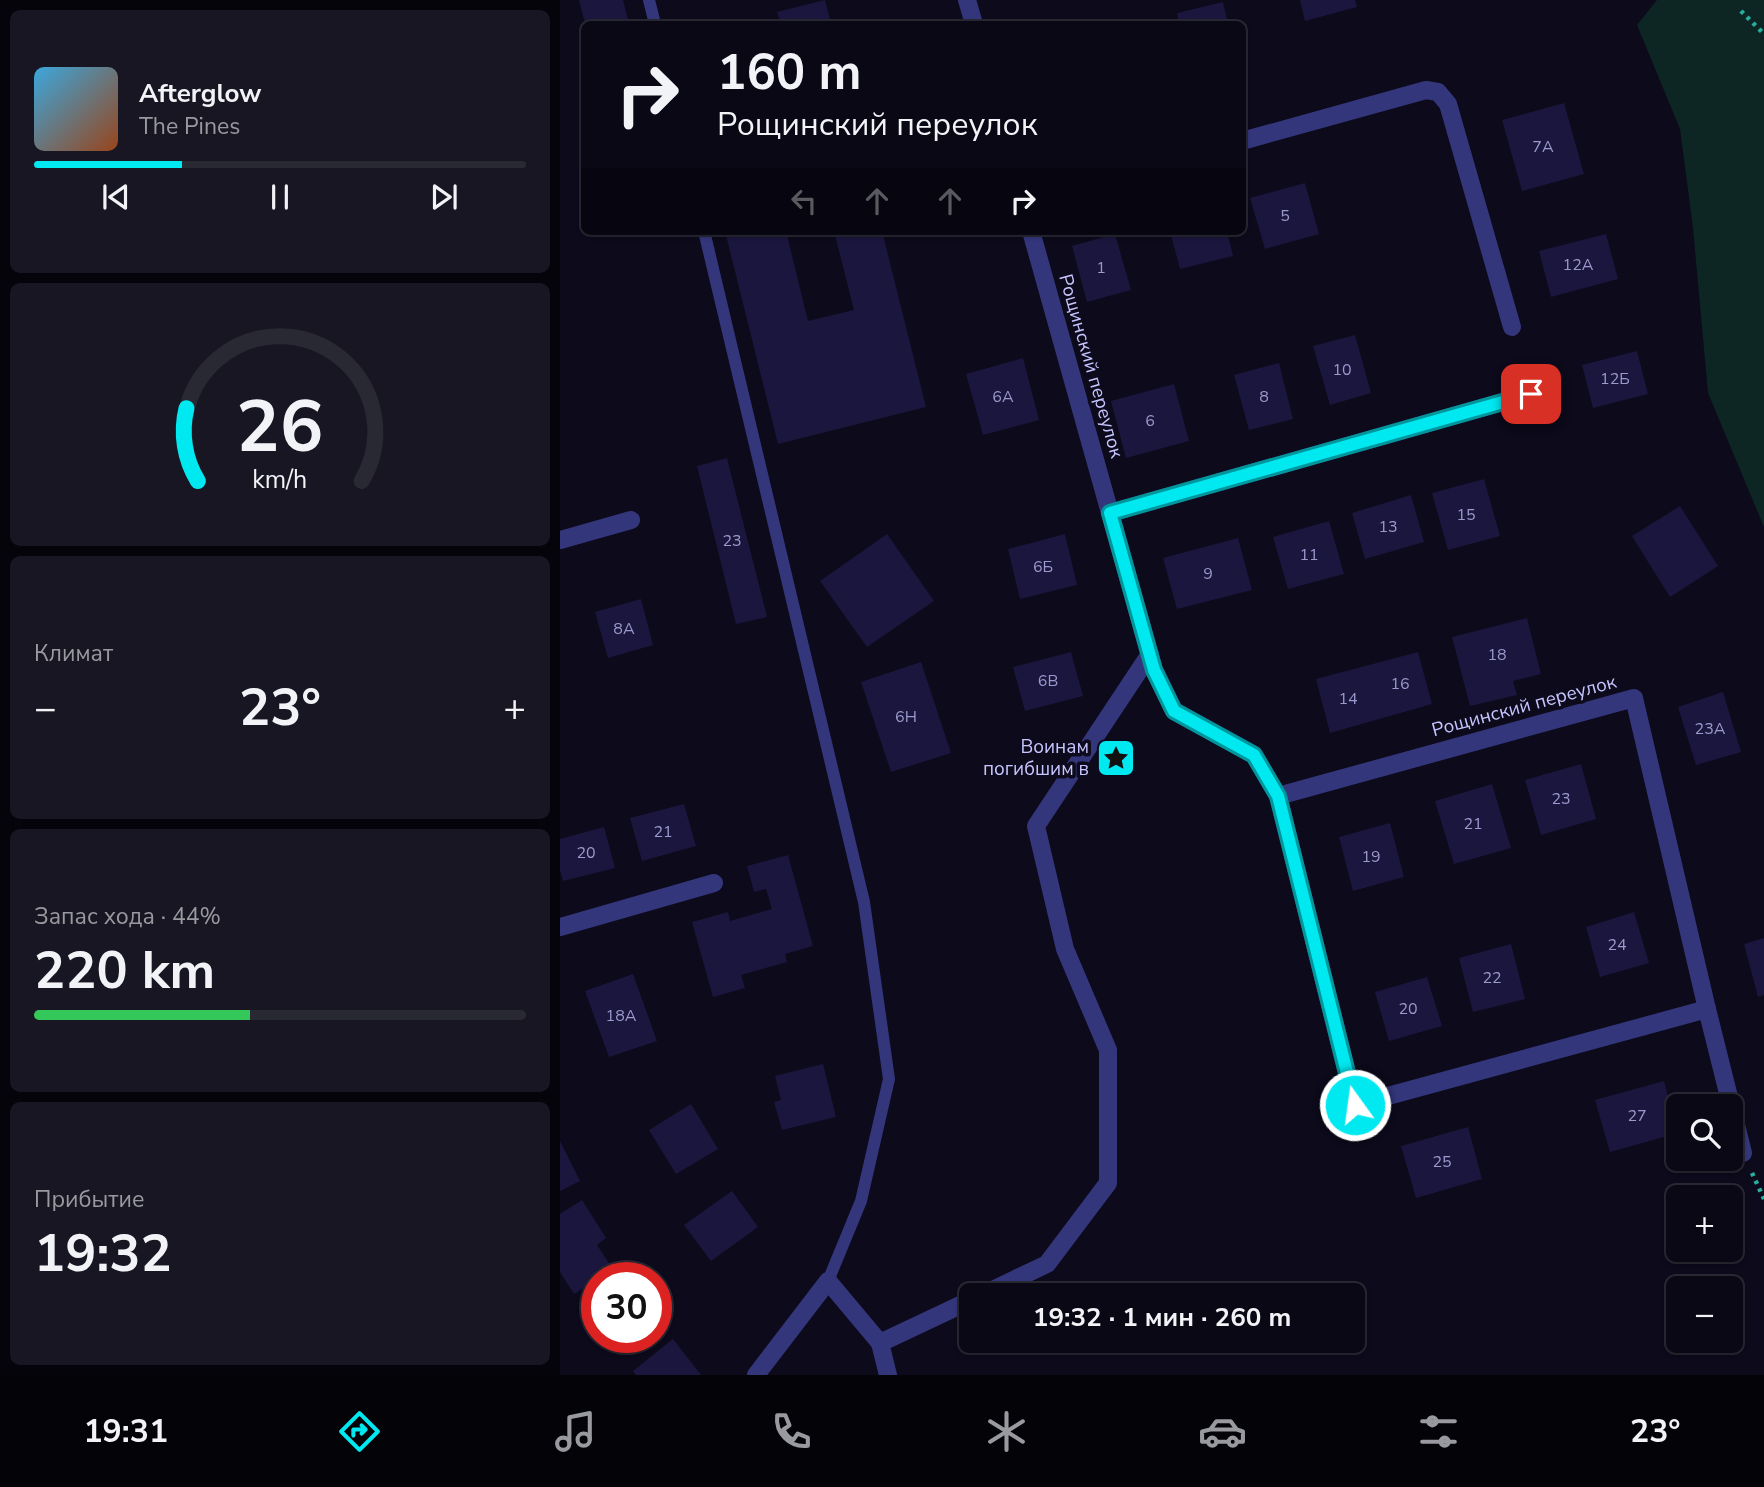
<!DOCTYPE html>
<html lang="ru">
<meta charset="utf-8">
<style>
:root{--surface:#090814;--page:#171622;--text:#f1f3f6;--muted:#999aa0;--line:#292934;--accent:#00e8f0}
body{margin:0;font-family:"Nunito Sans",sans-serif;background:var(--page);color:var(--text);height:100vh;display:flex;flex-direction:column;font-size:26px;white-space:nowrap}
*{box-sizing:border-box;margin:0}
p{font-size:23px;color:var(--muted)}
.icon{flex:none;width:38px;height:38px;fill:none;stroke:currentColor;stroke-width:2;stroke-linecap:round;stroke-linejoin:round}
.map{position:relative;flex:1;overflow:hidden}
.panel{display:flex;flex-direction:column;gap:10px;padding:10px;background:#05040b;width:560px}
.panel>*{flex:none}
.top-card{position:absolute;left:21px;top:21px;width:665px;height:214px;border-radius:10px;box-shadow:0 2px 5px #0004,0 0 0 2px var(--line);background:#090814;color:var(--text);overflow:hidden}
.tools{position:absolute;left:1106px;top:1094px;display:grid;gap:14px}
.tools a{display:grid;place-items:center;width:77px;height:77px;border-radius:10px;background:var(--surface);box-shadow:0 2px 5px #0004,0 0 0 2px var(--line);font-size:35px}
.speed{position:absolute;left:21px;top:1262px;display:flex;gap:14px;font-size:35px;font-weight:700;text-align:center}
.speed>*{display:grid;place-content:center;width:91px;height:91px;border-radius:50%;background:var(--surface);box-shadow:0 2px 5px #0004,0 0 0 2px var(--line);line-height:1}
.speed .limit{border:10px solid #d22;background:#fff;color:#111}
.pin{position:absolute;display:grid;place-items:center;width:60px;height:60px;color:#fff;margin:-30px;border-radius:14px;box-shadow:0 4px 10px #0006}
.me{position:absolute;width:77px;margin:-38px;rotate:346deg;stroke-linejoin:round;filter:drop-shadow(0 0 5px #0008)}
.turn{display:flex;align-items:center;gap:24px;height:147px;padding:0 21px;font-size:32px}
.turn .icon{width:91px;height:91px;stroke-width:2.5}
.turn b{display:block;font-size:49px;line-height:60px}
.lanes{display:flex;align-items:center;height:66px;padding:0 21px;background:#0003;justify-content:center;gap:35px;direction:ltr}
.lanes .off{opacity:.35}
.big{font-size:52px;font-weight:700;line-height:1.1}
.panel .tile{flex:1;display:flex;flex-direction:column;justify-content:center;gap:10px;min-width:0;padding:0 24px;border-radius:10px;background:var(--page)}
.panel .dial{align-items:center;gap:0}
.dial svg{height:182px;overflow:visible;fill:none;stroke:var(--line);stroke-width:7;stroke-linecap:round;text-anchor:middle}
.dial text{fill:var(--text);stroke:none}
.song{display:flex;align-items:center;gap:21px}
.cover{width:84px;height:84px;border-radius:10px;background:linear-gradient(135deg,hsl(200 70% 55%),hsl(20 70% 35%))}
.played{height:7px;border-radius:4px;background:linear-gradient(90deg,var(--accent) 30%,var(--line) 30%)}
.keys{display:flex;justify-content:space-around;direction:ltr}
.heat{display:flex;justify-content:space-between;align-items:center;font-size:38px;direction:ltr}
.charge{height:10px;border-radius:5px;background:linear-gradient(90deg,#34c759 44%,var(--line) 0)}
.trip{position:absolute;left:399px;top:1283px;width:406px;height:70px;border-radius:10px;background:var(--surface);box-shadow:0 2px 5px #0004,0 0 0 2px var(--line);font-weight:700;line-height:70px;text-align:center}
.tab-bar{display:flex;height:112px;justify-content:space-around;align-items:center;background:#040308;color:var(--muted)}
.tab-bar .icon{width:49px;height:49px}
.tab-bar .selected{color:var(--accent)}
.tab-bar b{font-size:32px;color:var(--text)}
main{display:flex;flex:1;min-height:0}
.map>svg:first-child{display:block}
.green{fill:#0d2523}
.building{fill:#1b163d}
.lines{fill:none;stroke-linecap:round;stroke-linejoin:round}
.path{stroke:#29af9e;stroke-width:4.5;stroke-dasharray:3.5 5;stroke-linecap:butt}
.lane{stroke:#34367c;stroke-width:12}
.street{stroke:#34367c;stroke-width:18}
.route-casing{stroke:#00979c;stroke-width:18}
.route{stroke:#00e8f0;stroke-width:12}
.labels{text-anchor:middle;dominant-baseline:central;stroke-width:7;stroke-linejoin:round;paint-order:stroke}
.number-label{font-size:16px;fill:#9c99ce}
.street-label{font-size:19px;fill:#c7c5ff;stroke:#0c0a1b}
.poi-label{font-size:19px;fill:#c7c5ff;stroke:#0c0a1b;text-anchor:end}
</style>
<main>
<section class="panel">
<div class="tile">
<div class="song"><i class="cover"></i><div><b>Afterglow</b><p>The Pines</p></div></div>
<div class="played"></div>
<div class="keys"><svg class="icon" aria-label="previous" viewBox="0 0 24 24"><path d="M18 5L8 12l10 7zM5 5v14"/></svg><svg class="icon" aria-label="pause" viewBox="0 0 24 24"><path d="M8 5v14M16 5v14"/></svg><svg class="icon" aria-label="next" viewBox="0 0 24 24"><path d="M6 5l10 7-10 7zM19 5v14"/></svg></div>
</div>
<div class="tile dial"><svg viewBox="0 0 100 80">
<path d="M14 69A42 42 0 1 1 86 69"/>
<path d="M14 69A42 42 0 0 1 9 37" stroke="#00e8f0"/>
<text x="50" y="56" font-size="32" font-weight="700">26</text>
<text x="50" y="72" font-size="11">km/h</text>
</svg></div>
<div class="tile"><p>Климат</p>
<div class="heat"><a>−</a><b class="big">23°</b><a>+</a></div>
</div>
<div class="tile"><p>Запас хода · 44%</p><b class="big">220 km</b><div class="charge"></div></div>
<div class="tile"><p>Прибытие</p><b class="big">19:32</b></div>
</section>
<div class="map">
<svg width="1204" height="1375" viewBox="0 0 1204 1375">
<rect width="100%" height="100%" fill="#0c0a1b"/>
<polygon class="green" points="1097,0 1204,0 1204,527 1148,393 1133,228 1120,129 1077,25"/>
<g class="building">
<polygon points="19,0 63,0 69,24 25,24"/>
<polygon points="265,0 271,24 221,24 217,12"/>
<polygon points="740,0 795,0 797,7 745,21"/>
<polygon points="663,2 668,24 619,24 617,13"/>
<polygon points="1004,103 1024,174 962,191 942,120"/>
<polygon points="745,183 759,234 705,249 690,198"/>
<polygon points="165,231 226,231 248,321 294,310 274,231 322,231 366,407 218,444"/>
<polygon points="610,231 667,231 673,256 620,269"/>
<polygon points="555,234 571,290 527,302 512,246"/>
<polygon points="1046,234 1058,279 991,297 979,251"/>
<polygon points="795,335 811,393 770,405 753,346"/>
<polygon points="1077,351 1088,394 1033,408 1022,365"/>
<polygon points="463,358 479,420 423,435 406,374"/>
<polygon points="719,363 733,419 689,430 674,375"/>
<polygon points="614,384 629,441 566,458 551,401"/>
<polygon points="167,458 207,617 176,624 137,466"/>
<polygon points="924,479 940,536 888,550 872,493"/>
<polygon points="851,495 864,542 805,559 792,513"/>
<polygon points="1120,506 1158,566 1110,597 1072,536"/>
<polygon points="769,521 784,574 728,589 713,537"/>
<polygon points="327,534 374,601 307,647 260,581"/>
<polygon points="505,534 517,585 460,599 448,549"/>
<polygon points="678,538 692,590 617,609 603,558"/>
<polygon points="81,599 93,645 48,658 35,612"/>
<polygon points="967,618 981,674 953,681 957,695 910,706 892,637"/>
<polygon points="511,652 523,696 465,711 453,667"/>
<polygon points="858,652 872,704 770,733 756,679"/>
<polygon points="361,662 391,753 331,772 301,682"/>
<polygon points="1163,692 1181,752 1136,765 1118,707"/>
<polygon points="1021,764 1036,819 981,835 965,780"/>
<polygon points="932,784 951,848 894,864 875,801"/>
<polygon points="124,804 136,846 82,861 70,818"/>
<polygon points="830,823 844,877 793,891 779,837"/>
<polygon points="44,827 55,868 3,881 0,870 0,839"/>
<polygon points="228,855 253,946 225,954 227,962 181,975 185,988 153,997 132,922 168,912 170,921 212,909 206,889 194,892 187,866"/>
<polygon points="1074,912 1089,963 1040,977 1026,927"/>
<polygon points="1204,938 1204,995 1198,997 1184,944"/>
<polygon points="951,944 965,999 913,1012 899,958"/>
<polygon points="73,974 97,1041 49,1057 25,991"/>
<polygon points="867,977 882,1026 829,1041 815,992"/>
<polygon points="263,1064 276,1117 222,1130 214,1102 221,1100 215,1076"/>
<polygon points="1104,1081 1118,1133 1050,1152 1035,1100"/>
<polygon points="131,1104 158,1149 116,1174 89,1130"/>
<polygon points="908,1127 922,1179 856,1198 841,1146"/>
<polygon points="0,1141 20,1181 0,1191"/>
<polygon points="172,1191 198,1227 151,1261 124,1225"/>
<polygon points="22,1200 46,1238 37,1245 53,1269 37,1278 37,1280 14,1294 0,1272 0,1214"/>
<polygon points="113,1339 141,1375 76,1375 73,1371"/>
</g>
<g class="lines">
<g class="path">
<polyline points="1181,11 1204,34"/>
<polyline points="1192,1173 1204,1199"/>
</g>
<g class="lane">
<polyline points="89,0 95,24"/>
<polyline points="144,231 304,902 329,1079 301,1201 268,1281"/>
</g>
<g class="street">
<polyline points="407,0 414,24"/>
<polyline points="682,141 866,90 878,92 888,104 952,327"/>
<polyline points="471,231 594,670 614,711 694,755 718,796 795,1105 1147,1009"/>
<polyline points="550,513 971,394"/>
<polyline points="0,540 71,520"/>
<polyline points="718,796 1074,698 1147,1009 1183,1153"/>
<polyline points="0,927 154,883"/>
<polyline points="422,1295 487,1264 548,1183 548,1050 505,949 476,826 590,654"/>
<polyline points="196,1375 268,1281 320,1343"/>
<polyline points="328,1375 320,1343 411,1300"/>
</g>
</g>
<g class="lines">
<g class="route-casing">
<polyline id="route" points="795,1105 718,796 694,755 614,711 594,670 550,513 971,394"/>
</g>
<use href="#route" class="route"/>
</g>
<defs>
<g id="sight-square" transform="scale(2.0125)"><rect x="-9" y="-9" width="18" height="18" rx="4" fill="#00e8f0" stroke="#0c0a1b"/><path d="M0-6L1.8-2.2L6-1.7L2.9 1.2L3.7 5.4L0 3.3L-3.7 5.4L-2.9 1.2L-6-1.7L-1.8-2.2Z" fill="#111"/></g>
</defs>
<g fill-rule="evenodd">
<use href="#sight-square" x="556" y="758"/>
</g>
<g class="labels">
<g class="number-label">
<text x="983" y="147">7А</text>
<text x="725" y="216">5</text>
<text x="1018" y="265">12А</text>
<text x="541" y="268">1</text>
<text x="782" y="370">10</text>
<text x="1055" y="379">12Б</text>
<text x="443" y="397">6А</text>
<text x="704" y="397">8</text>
<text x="590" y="421">6</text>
<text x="906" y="515">15</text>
<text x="828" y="527">13</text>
<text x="172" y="541">23</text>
<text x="749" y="555">11</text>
<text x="483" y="567">6Б</text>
<text x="648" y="574">9</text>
<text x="64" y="629">8А</text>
<text x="937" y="655">18</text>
<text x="488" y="681">6В</text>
<text x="840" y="684">16</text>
<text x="788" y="699">14</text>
<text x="346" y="717">6Н</text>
<text x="1150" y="729">23А</text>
<text x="1001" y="799">23</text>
<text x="913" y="824">21</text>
<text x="103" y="832">21</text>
<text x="26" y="853">20</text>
<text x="811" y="857">19</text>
<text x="1057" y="945">24</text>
<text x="932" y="978">22</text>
<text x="848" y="1009">20</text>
<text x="61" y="1016">18А</text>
<text x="1077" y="1116">27</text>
<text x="882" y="1162">25</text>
</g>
<g class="street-label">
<text transform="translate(531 366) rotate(74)">Рощинский переулок</text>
<text transform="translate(964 706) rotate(-15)">Рощинский переулок</text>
</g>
<g class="poi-label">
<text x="529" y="747">Воинам<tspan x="529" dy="22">погибшим в</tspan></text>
</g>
</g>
</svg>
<div class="tools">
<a><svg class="icon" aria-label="search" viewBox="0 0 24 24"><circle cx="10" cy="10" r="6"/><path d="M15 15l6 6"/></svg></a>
<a>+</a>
<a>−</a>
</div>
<div class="speed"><div class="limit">30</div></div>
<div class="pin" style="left:971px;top:394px;background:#d93025"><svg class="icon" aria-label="arrive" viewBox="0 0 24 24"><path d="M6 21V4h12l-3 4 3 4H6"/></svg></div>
<svg class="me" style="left:795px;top:1105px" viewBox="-20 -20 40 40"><circle r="17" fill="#00e8f0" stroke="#fff" stroke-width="3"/><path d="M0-11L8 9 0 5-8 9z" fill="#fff"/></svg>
<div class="trip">19:32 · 1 мин · 260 m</div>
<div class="top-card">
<div class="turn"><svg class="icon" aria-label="right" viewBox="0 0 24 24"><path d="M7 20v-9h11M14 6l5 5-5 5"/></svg><div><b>160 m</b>Рощинский переулок</div></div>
<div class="lanes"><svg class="icon off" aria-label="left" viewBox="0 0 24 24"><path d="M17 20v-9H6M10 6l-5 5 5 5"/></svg><svg class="icon off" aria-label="ahead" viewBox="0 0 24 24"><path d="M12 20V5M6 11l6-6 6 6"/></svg><svg class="icon off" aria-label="ahead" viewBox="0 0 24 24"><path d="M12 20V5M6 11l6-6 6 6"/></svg><svg class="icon" aria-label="right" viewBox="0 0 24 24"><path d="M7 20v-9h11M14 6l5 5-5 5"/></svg></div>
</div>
</div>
</main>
<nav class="tab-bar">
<b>19:31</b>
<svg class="icon selected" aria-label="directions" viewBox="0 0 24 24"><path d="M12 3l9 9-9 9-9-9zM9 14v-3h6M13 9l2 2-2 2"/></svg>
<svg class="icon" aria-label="music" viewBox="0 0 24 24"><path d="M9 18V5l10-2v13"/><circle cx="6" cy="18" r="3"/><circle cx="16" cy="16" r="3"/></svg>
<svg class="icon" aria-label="phone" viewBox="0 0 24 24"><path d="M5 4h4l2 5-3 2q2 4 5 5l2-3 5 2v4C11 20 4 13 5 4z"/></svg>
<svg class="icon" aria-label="climate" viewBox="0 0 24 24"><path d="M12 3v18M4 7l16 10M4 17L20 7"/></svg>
<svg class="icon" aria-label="car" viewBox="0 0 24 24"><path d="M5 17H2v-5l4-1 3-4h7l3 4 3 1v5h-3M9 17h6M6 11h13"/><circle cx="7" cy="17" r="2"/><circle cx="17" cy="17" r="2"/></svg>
<svg class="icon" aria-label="filters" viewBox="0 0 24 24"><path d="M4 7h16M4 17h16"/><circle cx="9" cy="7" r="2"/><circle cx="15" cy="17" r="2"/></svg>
<b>23°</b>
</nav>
